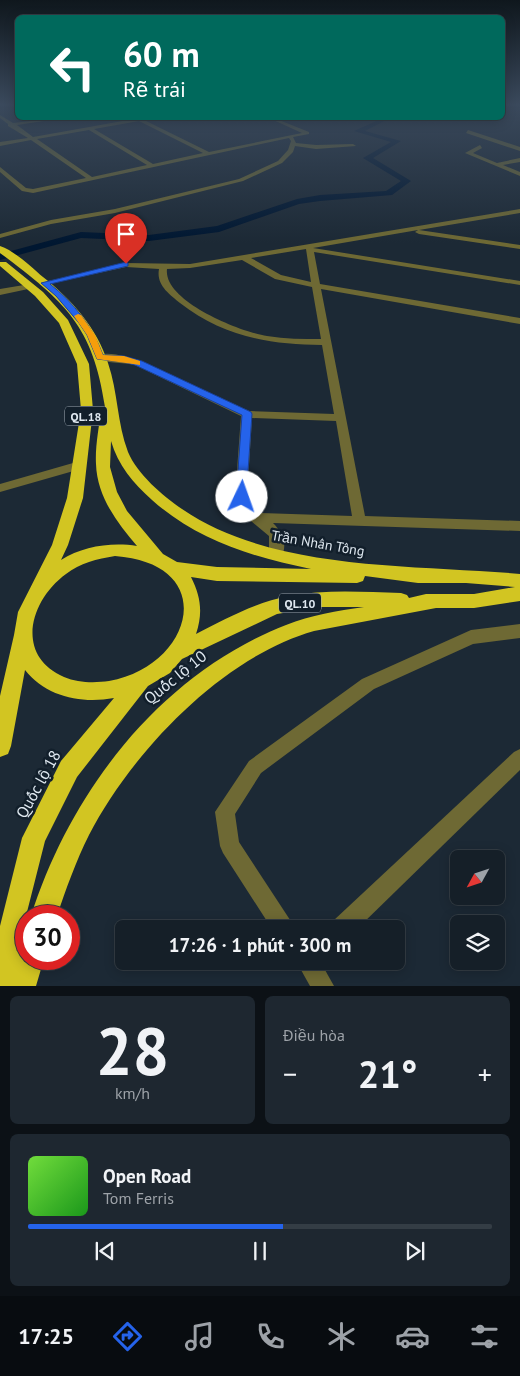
<!DOCTYPE html>
<html lang="vi">
<meta charset="utf-8">
<style>
:root{--surface:#151f28;--page:#1e2730;--text:#f1f3f6;--muted:#9da2a8;--line:#343d45;--accent:#2563eb}
body{margin:0;font-family:"PT Sans",sans-serif;background:var(--page);color:var(--text);height:100vh;display:flex;flex-direction:column;font-size:19px;white-space:nowrap}
*{box-sizing:border-box;margin:0}
p{font-size:16px;color:var(--muted)}
.icon{flex:none;width:28px;height:28px;fill:none;stroke:currentColor;stroke-width:2;stroke-linecap:round;stroke-linejoin:round}
.map{position:relative;height:986px;overflow:hidden}
.details{display:flex;flex-direction:column;gap:10px;padding:10px;background:#0c1116;flex:1}
.details>*{flex:none}
.hud{position:absolute;left:15px;top:15px;width:490px;height:105px;border-radius:8px;box-shadow:0 2px 12px #0003,0 0 0 1px var(--line);background:#00695c;color:#fff;overflow:hidden}
.needle{width:32px;rotate:230deg}
.tools{position:absolute;left:450px;top:850px;display:grid;gap:10px}
.tools a{display:grid;place-items:center;width:55px;height:55px;border-radius:8px;background:var(--surface);box-shadow:0 2px 12px #0003,0 0 0 1px var(--line);font-size:25px}
.speed{position:absolute;left:15px;top:905px;display:flex;gap:10px;font-size:25px;font-weight:700;text-align:center}
.speed>*{display:grid;place-content:center;width:65px;height:65px;border-radius:50%;background:var(--surface);box-shadow:0 2px 12px #0003,0 0 0 1px var(--line);line-height:1}
.speed .limit{border:8px solid #d22;background:#fff;color:#111}
.pin{position:absolute;display:grid;place-items:center;width:42px;height:42px;color:#fff;margin:-51px -21px;border-radius:50% 50% 50% 0;rotate:-45deg;box-shadow:0 0 5px #0007}
.pin .icon{rotate:45deg}
.me{position:absolute;width:55px;margin:-28px;rotate:3deg;stroke-linejoin:round;filter:drop-shadow(0 0 4px #0008)}
.turn{display:flex;align-items:center;gap:18px;height:105px;padding:0 25px;font-size:22px}
.turn .icon{width:65px;height:65px;stroke-width:2.5}
.turn b{display:block;font-size:35px;line-height:42px}
.big{font-size:38px;font-weight:700;line-height:1.1}
.details .tile{flex:1;display:flex;flex-direction:column;justify-content:center;gap:8px;min-width:0;padding:0 18px;border-radius:8px;background:var(--page)}
.details .dial{align-items:center;gap:0}
.dial b{font-size:65px;line-height:1}
.song{display:flex;align-items:center;gap:15px}
.cover{width:60px;height:60px;border-radius:8px;background:linear-gradient(135deg,hsl(100 70% 55%),hsl(120 70% 35%))}
.played{height:5px;border-radius:2px;background:linear-gradient(90deg,var(--accent) 55%,var(--line) 55%)}
.keys{display:flex;justify-content:space-around;direction:ltr}
.heat{display:flex;justify-content:space-between;align-items:center;font-size:28px;direction:ltr}
.details .tiles{flex:1;display:grid;gap:10px;grid-template-columns:1fr 1fr}
.tile:last-child{grid-column:span 2}
.trip{position:absolute;left:115px;top:920px;width:290px;height:50px;border-radius:8px;background:var(--surface);box-shadow:0 2px 12px #0003,0 0 0 1px var(--line);font-weight:700;line-height:50px;text-align:center}
.menu{display:flex;height:80px;justify-content:space-around;align-items:center;background:#080c10;color:var(--muted)}
.menu .icon{width:35px;height:35px}
.menu .active{color:var(--accent)}
.menu b{font-size:22px;color:var(--text)}
.map>svg:first-child{display:block}
.lines{fill:none;stroke-linecap:round;stroke-linejoin:round}
.canal{fill:#001731;fill-rule:evenodd}
.minor{fill:#6e6934;fill-rule:evenodd}
.highway{fill:#d2c522;fill-rule:evenodd}
.route{fill:#2563eb;stroke:#184099}
.slow{fill:#f59e0b}
.labels{text-anchor:middle;dominant-baseline:central;stroke-width:5;stroke-linejoin:round;paint-order:stroke}
.shield{fill:#121f2b;stroke:#a2acb6;stroke-width:1}
.shield-label{font-size:12px;font-weight:bold;fill:#e0e9f1}
.street-label{font-size:14px;fill:#e0e9f1;stroke:#121f2b}
.near-street-label{font-size:16px;fill:#e0e9f1;stroke:#121f2b}
</style>
<div class="map">
<svg width="520" height="986" viewBox="0 0 520 986">
<rect width="100%" height="100%" fill="#1c2935"/>
<g class="lines">
<polygon class="canal" points="383,118 390,118 365,131 401,141 373,158 411,181 392,195 320,201 299,204 219,232 149,241 81,238 0,260 0,254 81,232 149,235 217,226 297,199 320,195 386,191 401,181 363,158 391,142 354,131"/>
<g class="minor">
<path d="M 0,115 L 13,123 L 59,118 L 57,119 L 17,125 L 33,137 L 134,119 L 134,118 L 151,118 L 144,120 L 209,152 L 302,133 L 269,118 L 274,118 L 309,132 L 309,134 L 293,137 L 296,143 L 316,145 L 353,144 L 356,146 L 316,149 L 295,146 L 293,152 L 282,163 L 243,181 L 115,213 L 51,224 L 0,238 L 0,234 L 51,220 L 115,209 L 239,179 L 278,161 L 288,150 L 291,141 L 289,138 L 33,193 L 22,191 L 0,172 L 0,167 L 26,188 L 33,189 L 86,178 L 31,140 L 0,146 L 0,142 L 28,138 L 8,126 L 8,124 L 0,118 ZM 139,121 L 203,153 L 153,164 L 94,129 ZM 89,130 L 147,165 L 92,177 L 37,139 Z"/>
<polygon points="468,130 520,147 520,151 466,133"/>
<polygon points="480,145 482,148 473,153 497,163 520,158 520,162 503,165 520,172 520,176 465,153"/>
<path d="M 520,209 L 520,213 L 419,230 L 520,245 L 520,249 L 419,234 L 415,232 L 418,230 L 313,248 L 520,281 L 520,285 L 314,252 L 320,284 L 520,318 L 520,324 L 321,289 L 365,516 L 520,521 L 520,531 L 273,523 C 283,533 288,545 281,558 L 276,559 L 271,558 L 269,554 L 269,536 L 251,521 L 235,497 L 241,416 L 135,365 C 123,362 104,364 95,357 C 105,349 130,358 141,361 L 249,411 L 334,414 L 322,345 C 270,345 222,336 180,303 C 169,294 156,285 159,269 L 126,267 L 44,285 L 40,283 L 126,263 L 190,264 ZM 306,249 L 311,282 L 281,275 L 251,258 ZM 242,260 L 275,279 L 312,287 L 321,339 C 303,339 285,339 267,336 C 241,332 163,301 167,269 L 190,268 ZM 252,418 L 336,421 L 352,516 L 261,513 L 247,497 Z"/>
<polygon points="30,284 33,284 33,288 0,295 0,289"/>
<polygon points="80,461 84,462 86,465 84,468 0,492 0,484"/>
<polygon points="520,624 520,638 473,644 374,689 261,773 235,814 239,842 296,929 272,929 223,853 220,846 215,812 249,761 362,679 471,630"/>
<polygon points="520,749 520,770 357,929 330,929 333,921 514,752"/>
<polygon points="296,961 320,961 334,986 310,986"/>
</g>
<path class="highway" d="M 0,246 C 15,251 31,267 43,277 C 72,300 97,328 108,363 C 118,392 117,423 128,452 C 137,474 163,496 182,509 C 274,572 413,564 520,574 L 520,601 L 474,608 L 436,608 L 314,631 C 222,657 132,752 89,835 C 76,861 66,889 57,916 L 31,916 C 71,790 161,674 286,625 C 311,615 337,611 364,607 L 319,607 L 277,614 L 182,659 L 170,673 L 148,686 L 77,777 L 45,841 L 26,916 L 22,950 L 26,948 L 26,959 L 44,959 L 36,986 L 0,986 L 0,926 L 22,838 L 61,761 L 114,698 C 82,704 46,697 25,670 L 11,746 L 8,754 L 0,757 L 0,696 L 14,635 L 18,612 L 52,545 L 67,498 L 81,410 L 77,364 L 59,323 L 35,296 L 0,266 L 0,262 L 6,262 L 43,292 L 68,320 L 89,364 L 93,410 L 83,498 L 68,545 L 61,560 C 83,546 112,542 137,546 C 117,523 97,496 96,464 C 95,446 99,428 101,410 L 105,407 C 93,325 64,301 0,253 ZM 111,441 C 118,465 133,483 152,500 C 197,540 252,557 311,569 L 217,567 L 177,562 L 163,554 L 127,511 L 117,492 L 110,467 ZM 115,556 C 221,564 193,666 109,681 C 95,683 78,683 64,677 C 15,656 29,601 66,574 C 80,563 97,559 115,556 ZM 365,576 L 418,583 L 466,583 L 515,587 L 474,594 L 426,594 L 409,598 L 407,595 L 401,593 C 364,592 326,589 289,596 C 256,602 225,619 196,634 C 203,613 201,597 191,577 L 217,581 L 357,583 L 363,581 Z"/>
</g>
<linearGradient id="sky" x2="0" y2="1"><stop stop-color="#0f171d"/><stop offset="0.43" stop-color="#3a495c"/><stop offset="1" stop-color="#3a495c" stop-opacity="0"/></linearGradient>
<rect width="520" height="243" fill="url(#sky)"/>
<path class="route" d="M 126,262 L 128,263 L 128,266 L 50,284 C 74,303 92,326 103,355 L 124,356 L 142,361 L 251,412 L 252,414 L 246,500 L 237,500 L 236,497 L 242,415 L 135,365 L 123,362 L 97,359 L 87,335 L 79,323 L 56,296 L 41,283 Z"/>
<polygon class="slow" points="78,314 81,315 95,335 103,355 124,356 140,361 140,365 97,359 87,335 74,316"/>
<g class="labels">
<g class="shield">
<rect x="65" y="406.5" width="42" height="19" rx="4"/>
<rect x="279" y="593.5" width="42" height="19" rx="4"/>
</g>
<g class="shield-label">
<text x="86" y="416">QL.18</text>
<text x="300" y="603">QL.10</text>
</g>
<g class="street-label">
<text transform="translate(318 543) rotate(10)">Trần Nhân Tông</text>
</g>
<g class="near-street-label">
<text transform="translate(175 677) rotate(-39)">Quốc lộ 10</text>
<text transform="translate(38 784) rotate(-61)">Quốc lộ 18</text>
</g>
</g>
</svg>
<div class="tools">
<a><svg class="needle" viewBox="-14 -14 28 28"><path d="M0-13l5 13h-10z" fill="#e53935"/><path d="M0 13l5-13h-10z" fill="#9da2a8"/></svg></a>
<a><svg class="icon" aria-label="layers" viewBox="0 0 24 24"><path d="M12 4l9 5-9 5-9-5zM3 14l9 5 9-5"/></svg></a>
</div>
<div class="speed"><div class="limit">30</div></div>
<div class="pin" style="left:126px;top:264px;background:#d93025"><svg class="icon" aria-label="arrive" viewBox="0 0 24 24"><path d="M6 21V4h12l-3 4 3 4H6"/></svg></div>
<svg class="me" style="left:242px;top:497px" viewBox="-20 -20 40 40"><circle r="19" fill="#fff"/><path d="M0-13L10 11 0 6-10 11z" fill="#2563eb"/></svg>
<div class="trip">17:26 · 1 phút · 300 m</div>
<div class="hud">
<div class="turn"><svg class="icon" aria-label="left" viewBox="0 0 24 24"><path d="M17 20v-9H6M10 6l-5 5 5 5"/></svg><div><b>60 m</b>Rẽ trái</div></div>
</div>
</div>
<section class="details">
<div class="tiles">
<div class="tile dial"><b>28</b><p>km/h</p></div>
<div class="tile"><p>Điều hòa</p>
<div class="heat"><a>−</a><b class="big">21°</b><a>+</a></div>
</div>
<div class="tile">
<div class="song"><i class="cover"></i><div><b>Open Road</b><p>Tom Ferris</p></div></div>
<div class="played"></div>
<div class="keys"><svg class="icon" aria-label="previous" viewBox="0 0 24 24"><path d="M18 5L8 12l10 7zM5 5v14"/></svg><svg class="icon" aria-label="pause" viewBox="0 0 24 24"><path d="M8 5v14M16 5v14"/></svg><svg class="icon" aria-label="next" viewBox="0 0 24 24"><path d="M6 5l10 7-10 7zM19 5v14"/></svg></div>
</div>
</div>
</section>
<nav class="menu">
<b>17:25</b>
<svg class="icon active" aria-label="directions" viewBox="0 0 24 24"><path d="M12 3l9 9-9 9-9-9zM9 14v-3h6M13 9l2 2-2 2"/></svg>
<svg class="icon" aria-label="music" viewBox="0 0 24 24"><path d="M9 18V5l10-2v13"/><circle cx="6" cy="18" r="3"/><circle cx="16" cy="16" r="3"/></svg>
<svg class="icon" aria-label="phone" viewBox="0 0 24 24"><path d="M5 4h4l2 5-3 2q2 4 5 5l2-3 5 2v4C11 20 4 13 5 4z"/></svg>
<svg class="icon" aria-label="climate" viewBox="0 0 24 24"><path d="M12 3v18M4 7l16 10M4 17L20 7"/></svg>
<svg class="icon" aria-label="car" viewBox="0 0 24 24"><path d="M5 17H2v-5l4-1 3-4h7l3 4 3 1v5h-3M9 17h6M6 11h13"/><circle cx="7" cy="17" r="2"/><circle cx="17" cy="17" r="2"/></svg>
<svg class="icon" aria-label="filters" viewBox="0 0 24 24"><path d="M4 7h16M4 17h16"/><circle cx="9" cy="7" r="2"/><circle cx="15" cy="17" r="2"/></svg>
</nav>
